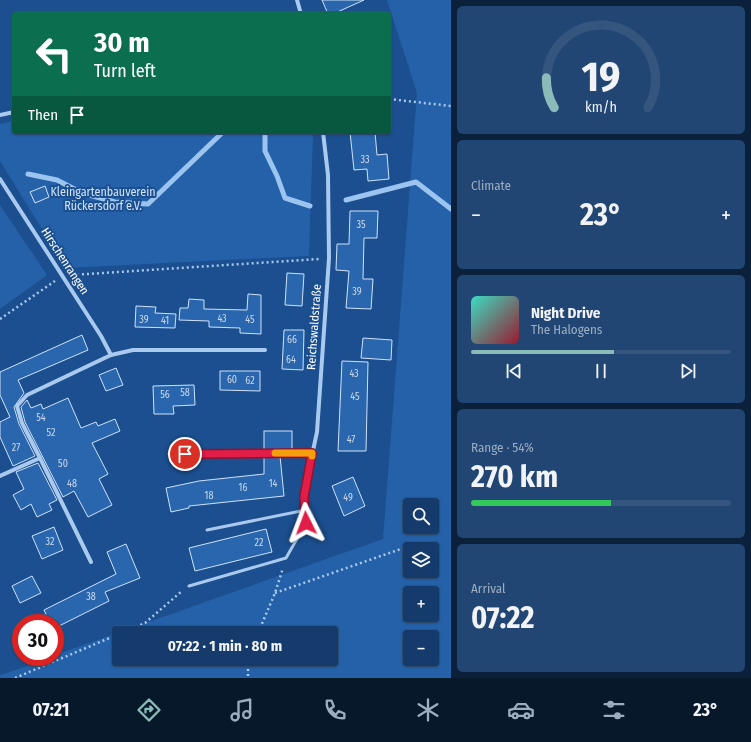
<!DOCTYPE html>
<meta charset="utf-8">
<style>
:root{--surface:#143b6b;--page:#214673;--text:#f1f3f6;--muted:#9dadc1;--line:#33557e;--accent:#8bbbb9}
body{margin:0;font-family:"Fira Sans Condensed",sans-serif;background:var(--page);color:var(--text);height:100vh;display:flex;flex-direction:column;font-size:15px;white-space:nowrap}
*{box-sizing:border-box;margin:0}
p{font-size:13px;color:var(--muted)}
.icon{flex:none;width:22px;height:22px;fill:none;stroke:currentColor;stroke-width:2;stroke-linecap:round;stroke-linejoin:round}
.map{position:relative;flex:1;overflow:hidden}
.drawer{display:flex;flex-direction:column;gap:6px;padding:6px;background:#0b203b;width:300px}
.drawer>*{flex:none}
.guide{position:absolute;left:12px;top:12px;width:379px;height:122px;border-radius:4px;box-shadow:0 1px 3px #0004,0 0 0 1px var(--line);background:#0b6e4f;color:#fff;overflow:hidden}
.tools{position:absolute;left:403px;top:498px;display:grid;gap:8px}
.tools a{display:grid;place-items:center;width:36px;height:36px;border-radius:4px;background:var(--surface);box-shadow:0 1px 3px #0004,0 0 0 1px var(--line);font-size:20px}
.speed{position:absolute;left:12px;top:614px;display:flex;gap:8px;font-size:20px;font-weight:700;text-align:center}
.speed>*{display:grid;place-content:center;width:52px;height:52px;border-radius:50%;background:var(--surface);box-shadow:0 1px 3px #0004,0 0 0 1px var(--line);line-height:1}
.speed .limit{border:6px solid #d22;background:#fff;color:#111}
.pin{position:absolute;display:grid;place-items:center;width:34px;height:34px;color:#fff;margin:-17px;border:2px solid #fff;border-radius:50%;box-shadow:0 1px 4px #0007}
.me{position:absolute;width:44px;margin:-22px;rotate:357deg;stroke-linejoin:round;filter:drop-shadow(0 0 3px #0008)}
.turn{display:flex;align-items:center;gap:14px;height:84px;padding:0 16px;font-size:18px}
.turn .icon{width:52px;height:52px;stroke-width:2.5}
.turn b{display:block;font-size:28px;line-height:34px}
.then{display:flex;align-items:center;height:38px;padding:0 16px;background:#0003;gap:8px;font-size:15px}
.big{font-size:30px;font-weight:700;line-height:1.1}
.drawer .widget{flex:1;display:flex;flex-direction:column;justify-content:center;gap:6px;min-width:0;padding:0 14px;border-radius:6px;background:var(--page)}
.drawer .dial{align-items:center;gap:0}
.dial svg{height:104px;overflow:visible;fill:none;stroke:var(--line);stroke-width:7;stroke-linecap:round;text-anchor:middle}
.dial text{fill:var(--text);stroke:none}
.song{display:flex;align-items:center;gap:12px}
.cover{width:48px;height:48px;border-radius:6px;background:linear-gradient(135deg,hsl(170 70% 55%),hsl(350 70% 35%))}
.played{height:4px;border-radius:2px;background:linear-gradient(90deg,var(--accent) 55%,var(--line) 55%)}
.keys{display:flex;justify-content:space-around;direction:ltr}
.heat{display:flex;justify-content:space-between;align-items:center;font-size:22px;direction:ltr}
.charge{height:6px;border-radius:3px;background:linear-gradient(90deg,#34c759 54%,var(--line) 0)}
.trip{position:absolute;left:112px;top:626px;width:226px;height:40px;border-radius:4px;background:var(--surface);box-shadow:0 1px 3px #0004,0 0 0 1px var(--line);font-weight:700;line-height:40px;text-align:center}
.tab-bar{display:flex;height:64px;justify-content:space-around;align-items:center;background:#08182b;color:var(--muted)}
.tab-bar .icon{width:28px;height:28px}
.tab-bar .on{color:var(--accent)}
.tab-bar b{font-size:18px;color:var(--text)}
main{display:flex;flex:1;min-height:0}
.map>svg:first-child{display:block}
.green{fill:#2461a8;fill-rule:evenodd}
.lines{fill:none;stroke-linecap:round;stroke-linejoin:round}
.stream{stroke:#9cc4f0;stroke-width:5}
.building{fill:#2a66ad;stroke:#cfe3fa}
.path{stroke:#a9c9ee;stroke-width:2.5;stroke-dasharray:2 3;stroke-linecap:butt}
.service{stroke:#a9c9ee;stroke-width:3}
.minor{stroke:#a9c9ee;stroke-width:4}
.route-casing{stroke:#92132f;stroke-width:10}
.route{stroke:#e11d48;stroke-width:7}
.slow{stroke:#f59e0b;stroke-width:7}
.labels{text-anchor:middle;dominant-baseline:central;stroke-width:4;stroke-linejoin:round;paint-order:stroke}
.number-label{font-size:10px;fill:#cad9ea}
.park-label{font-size:12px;fill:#cfe3fa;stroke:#1b4f8f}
.street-label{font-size:12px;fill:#fff;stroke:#1b4f8f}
</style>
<main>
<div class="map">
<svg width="451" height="678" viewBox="0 0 451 678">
<rect width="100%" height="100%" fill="#1b4f8f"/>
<g class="green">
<path d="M 387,0 L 451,0 L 451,678 L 0,678 L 0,675 L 55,657 L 55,655 L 383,539 L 417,93 ZM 410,505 L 432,505 L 432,527 L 410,527 ZM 410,549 L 432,549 L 432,571 L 410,571 ZM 410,593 L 432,593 L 432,615 L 410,615 ZM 119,633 L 331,633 L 331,659 L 119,659 ZM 410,637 L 432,637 L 432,659 L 410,659 Z"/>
<polygon points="14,121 14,132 313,132 309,256 66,268 0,161 0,124"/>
<polygon points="0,205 47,275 0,309"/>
</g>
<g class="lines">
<g class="stream">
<polyline points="265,132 265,151 277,176 285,198 310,206"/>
<polyline points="28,174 57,180 82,193 115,202 148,204 223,132"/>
<polyline points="346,200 416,182 451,209"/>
</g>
</g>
<g class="building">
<polygon points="322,0 364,0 333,14 328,14"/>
<polygon points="350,132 375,132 377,155 387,154 389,179 368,181 367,169 354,170"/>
<polygon points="45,186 49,197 35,203 30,192"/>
<polygon points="350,211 378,211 377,238 364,238 363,279 373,279 371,309 346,308 349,271 336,270 337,244 349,244"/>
<polygon points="287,273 304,274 302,306 285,305"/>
<polygon points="248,294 261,295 261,334 240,333 240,328 209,327 209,321 179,320 180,308 188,308 189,299 204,300 204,309 247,310"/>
<polygon points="136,306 156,307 155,313 176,314 175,328 135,327"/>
<polygon points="284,330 304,330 303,370 282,369"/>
<polygon points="82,335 88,350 18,380 24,393 14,407 19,424 35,456 13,466 0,437 0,422 10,417 0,395 0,372"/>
<polygon points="363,338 392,340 391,360 361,358"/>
<polygon points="342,361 368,362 366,451 338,451"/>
<polygon points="116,368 123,385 106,391 99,375"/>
<polygon points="220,371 260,371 260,391 220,390"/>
<polygon points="194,385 195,405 173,406 174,414 154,414 153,386"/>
<polygon points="68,398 81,428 96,422 98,426 115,419 120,431 92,443 108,474 99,479 112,505 88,517 74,491 63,497 25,422 21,407 27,400 31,408 41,404 43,409"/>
<rect x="264" y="431" width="28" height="19"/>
<polygon points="264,456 280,456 284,496 189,506 189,508 171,512 166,488 199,481 264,474"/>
<polygon points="38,463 57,500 49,504 52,510 37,517 31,504 21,510 13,495 24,489 16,472"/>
<polygon points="353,477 365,506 344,516 332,486"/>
<polygon points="54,527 63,550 42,559 32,536"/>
<polygon points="266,529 272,552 195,571 189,548"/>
<polygon points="126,544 140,578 105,592 109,601 55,628 55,623 50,623 44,610 116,574 107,552"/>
<polygon points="32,576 41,593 20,603 12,586"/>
</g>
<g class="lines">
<g class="path">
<polyline points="389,99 451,106"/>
<polyline points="72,275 319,259"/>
<polyline points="0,319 55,281"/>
<polyline points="275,593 418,543"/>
<polyline points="122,633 145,623 182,591"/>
<polyline points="258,633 275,593 283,568"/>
<polyline points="248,659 248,678"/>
<polyline points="15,678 119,634"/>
</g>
<g class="service">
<polyline points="169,454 312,453"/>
<polyline points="207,530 306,510"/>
<polyline points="189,586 286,558 306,523"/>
</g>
<g class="minor">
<polyline points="297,0 301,14"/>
<polyline points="0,115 14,112"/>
<polyline points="0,179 101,336 111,355 27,395 17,406 22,423 40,458 0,476"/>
<polyline points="111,355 133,350 265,350"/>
<polyline points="40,458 91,562"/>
<polyline points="306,523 303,497 317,432 329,258 328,175 323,132"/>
</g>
</g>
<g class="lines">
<g class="route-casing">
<polyline id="route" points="185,454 312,453 304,497 306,523"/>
</g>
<use href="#route" class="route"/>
<polyline class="slow" points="275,453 312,453 312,456"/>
</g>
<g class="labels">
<g class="number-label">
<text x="365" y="160">33</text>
<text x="361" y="225">35</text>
<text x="357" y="292">39</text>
<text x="222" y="319">43</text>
<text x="144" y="320">39</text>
<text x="250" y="320">45</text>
<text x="165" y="321">41</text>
<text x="292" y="340">66</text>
<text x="291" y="360">64</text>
<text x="354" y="374">43</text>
<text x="232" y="380">60</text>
<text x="250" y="381">62</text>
<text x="185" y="393">58</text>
<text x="165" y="395">56</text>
<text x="355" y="397">45</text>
<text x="41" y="418">54</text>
<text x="51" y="433">52</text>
<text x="351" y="440">47</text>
<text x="16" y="448">27</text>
<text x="63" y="464">50</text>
<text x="72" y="484">48</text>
<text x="273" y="484">14</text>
<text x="243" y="488">16</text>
<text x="209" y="496">18</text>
<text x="348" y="498">49</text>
<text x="50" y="542">32</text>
<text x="259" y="543">22</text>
<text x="91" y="597">38</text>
</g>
<g class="park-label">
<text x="103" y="192">Kleingartenbauverein<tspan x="103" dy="14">Rückersdorf e.V.</tspan></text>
</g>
<g class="street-label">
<text transform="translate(65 261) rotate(57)">Hirschenrangen</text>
<text transform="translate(314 327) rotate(-86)">Reichswaldstraße</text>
</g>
</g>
</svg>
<div class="tools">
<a><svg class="icon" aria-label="search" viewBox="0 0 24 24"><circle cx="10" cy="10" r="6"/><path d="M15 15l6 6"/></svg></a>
<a><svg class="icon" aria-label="layers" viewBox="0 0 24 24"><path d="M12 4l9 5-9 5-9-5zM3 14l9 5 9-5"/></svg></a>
<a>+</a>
<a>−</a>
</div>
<div class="speed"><div class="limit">30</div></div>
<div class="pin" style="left:185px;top:454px;background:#d93025"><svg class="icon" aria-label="arrive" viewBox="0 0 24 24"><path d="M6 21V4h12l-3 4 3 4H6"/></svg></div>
<svg class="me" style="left:306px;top:523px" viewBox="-20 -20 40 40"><path d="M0-17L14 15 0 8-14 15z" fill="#e11d48" stroke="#fff" stroke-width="4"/></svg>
<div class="trip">07:22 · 1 min · 80 m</div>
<div class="guide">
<div class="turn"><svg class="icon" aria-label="left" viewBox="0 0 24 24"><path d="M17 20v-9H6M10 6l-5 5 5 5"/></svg><div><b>30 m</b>Turn left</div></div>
<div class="then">Then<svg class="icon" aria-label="arrive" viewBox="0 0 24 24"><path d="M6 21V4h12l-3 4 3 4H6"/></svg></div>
</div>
</div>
<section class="drawer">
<div class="widget dial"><svg viewBox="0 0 100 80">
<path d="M14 69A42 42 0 1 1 86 69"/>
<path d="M14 69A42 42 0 0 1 8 46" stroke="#8bbbb9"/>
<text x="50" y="56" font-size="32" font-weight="700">19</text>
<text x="50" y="72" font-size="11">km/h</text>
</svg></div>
<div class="widget"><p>Climate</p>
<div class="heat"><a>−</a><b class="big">23°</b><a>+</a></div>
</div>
<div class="widget">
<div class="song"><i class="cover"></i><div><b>Night Drive</b><p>The Halogens</p></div></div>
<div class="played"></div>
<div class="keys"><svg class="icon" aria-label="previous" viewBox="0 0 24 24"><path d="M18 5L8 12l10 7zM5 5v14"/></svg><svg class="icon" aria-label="pause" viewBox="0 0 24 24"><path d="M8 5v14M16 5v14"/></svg><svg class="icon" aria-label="next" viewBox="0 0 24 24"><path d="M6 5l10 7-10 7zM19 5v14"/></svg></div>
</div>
<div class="widget"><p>Range · 54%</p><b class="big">270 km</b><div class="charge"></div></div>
<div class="widget"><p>Arrival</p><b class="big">07:22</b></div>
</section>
</main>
<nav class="tab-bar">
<b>07:21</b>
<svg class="icon on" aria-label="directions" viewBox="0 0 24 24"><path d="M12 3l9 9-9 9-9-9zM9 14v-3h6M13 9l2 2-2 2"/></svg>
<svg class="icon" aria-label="music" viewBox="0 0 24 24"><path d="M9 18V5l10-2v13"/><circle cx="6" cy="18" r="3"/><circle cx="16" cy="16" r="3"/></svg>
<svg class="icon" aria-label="phone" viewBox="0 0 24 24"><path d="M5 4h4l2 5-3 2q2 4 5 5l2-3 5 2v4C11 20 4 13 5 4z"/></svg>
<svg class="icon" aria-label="climate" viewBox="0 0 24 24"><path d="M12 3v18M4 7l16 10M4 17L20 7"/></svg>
<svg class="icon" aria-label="car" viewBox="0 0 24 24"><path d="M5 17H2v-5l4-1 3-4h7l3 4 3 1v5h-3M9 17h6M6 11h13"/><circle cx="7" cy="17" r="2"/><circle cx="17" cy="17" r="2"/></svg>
<svg class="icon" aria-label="filters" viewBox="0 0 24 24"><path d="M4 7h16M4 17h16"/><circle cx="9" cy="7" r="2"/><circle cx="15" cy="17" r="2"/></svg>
<b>23°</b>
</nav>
